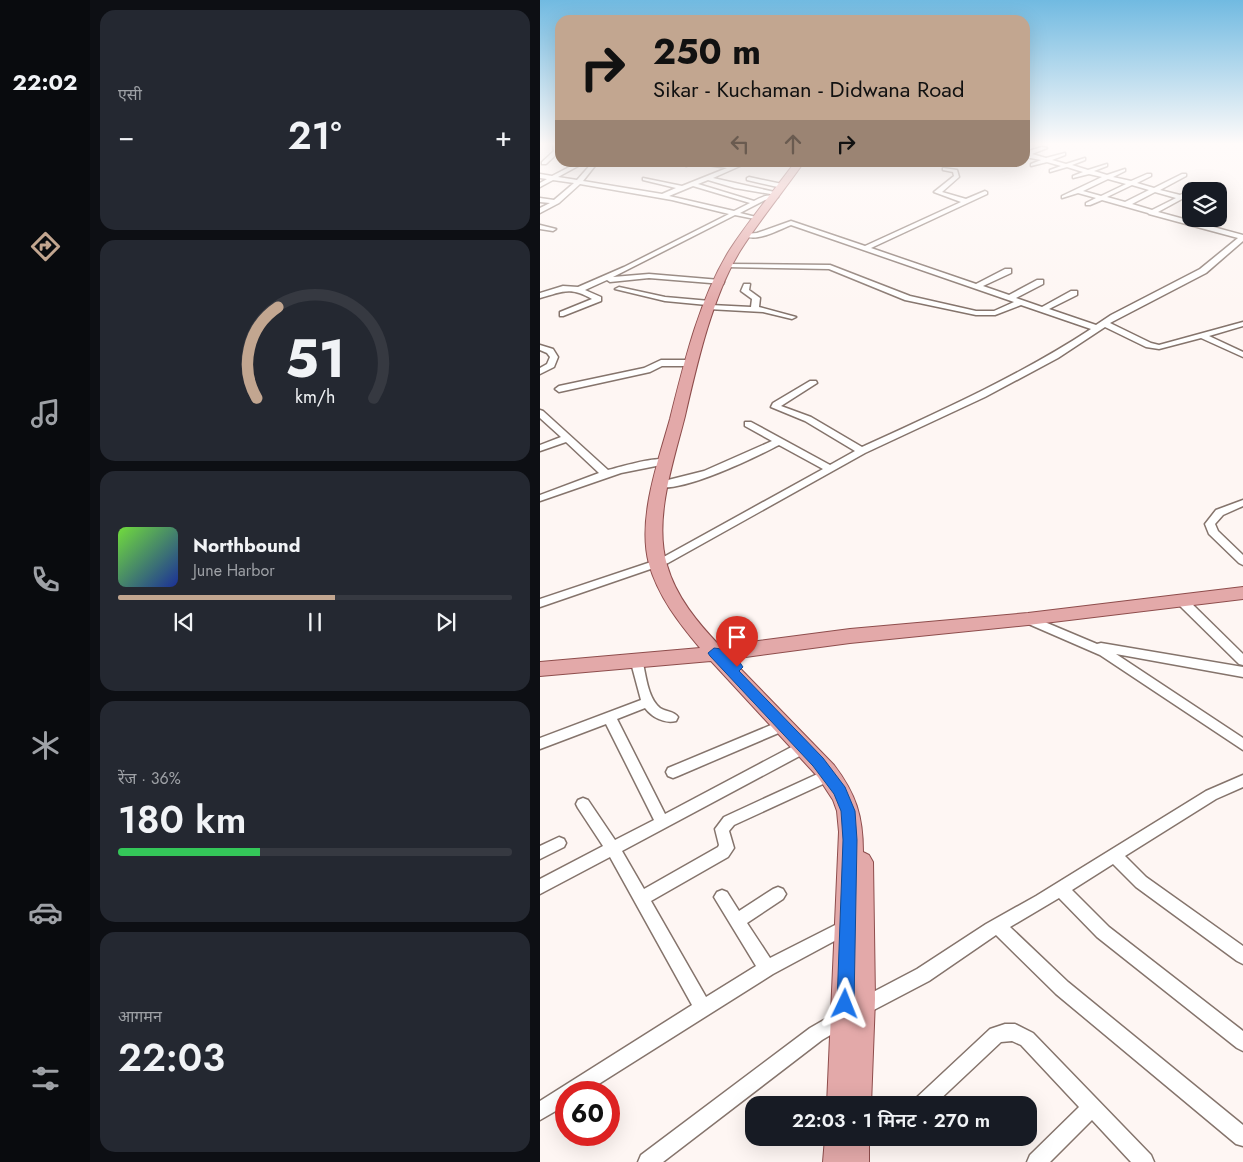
<!DOCTYPE html>
<html lang="hi">
<meta charset="utf-8">
<style>
:root{--surface:#171b24;--page:#242831;--text:#f1f3f6;--muted:#9ea1a6;--line:#363941;--accent:#c2a690}
body{margin:0;font-family:Jost,"Noto Sans Devanagari",sans-serif;background:var(--page);color:var(--text);height:100vh;display:flex;flex-direction:column;font-size:19px;white-space:nowrap}
*{box-sizing:border-box;margin:0}
p{font-size:16px;color:var(--muted)}
.icon{flex:none;width:28px;height:28px;fill:none;stroke:currentColor;stroke-width:2;stroke-linecap:round;stroke-linejoin:round}
.map{position:relative;flex:1;overflow:hidden}
.panel{display:flex;flex-direction:column;gap:10px;padding:10px;background:#0d0f14;width:450px}
.panel>*{flex:none}
.top-card{position:absolute;left:15px;top:15px;width:475px;height:152px;border-radius:15px;box-shadow:0 5px 20px #0002;background:#c2a690;color:#111;overflow:hidden}
.buttons{position:absolute;left:642px;top:182px;display:grid;gap:10px}
.buttons a{display:grid;place-items:center;width:45px;height:45px;border-radius:10px;background:var(--surface);box-shadow:0 5px 20px #0002;font-size:25px}
.speed{position:absolute;left:15px;top:1081px;display:flex;gap:10px;font-size:25px;font-weight:700;text-align:center}
.speed>*{display:grid;place-content:center;width:65px;height:65px;border-radius:50%;background:var(--surface);box-shadow:0 5px 20px #0002;line-height:1}
.speed .limit{border:8px solid #d22;background:#fff;color:#111}
.pin{position:absolute;display:grid;place-items:center;width:42px;height:42px;color:#fff;margin:-51px -21px;border-radius:50% 50% 50% 0;rotate:-45deg;box-shadow:0 0 5px #0007}
.pin .icon{rotate:45deg}
.me{position:absolute;width:55px;margin:-28px;rotate:2deg;stroke-linejoin:round;filter:drop-shadow(0 0 4px #0008)}
.turn{display:flex;align-items:center;gap:18px;height:105px;padding:0 15px;font-size:22px}
.turn .icon{width:65px;height:65px;stroke-width:2.5}
.turn b{display:block;font-size:35px;line-height:42px}
.lanes{display:flex;align-items:center;height:48px;padding:0 15px;background:#0003;justify-content:center;gap:25px;direction:ltr}
.lanes .off{opacity:.35}
.big{font-size:38px;font-weight:600;line-height:1.1}
.panel .widget{flex:1;display:flex;flex-direction:column;justify-content:center;gap:8px;min-width:0;padding:0 18px;border-radius:15px;background:var(--page)}
.panel .dial{align-items:center;gap:0}
.dial svg{height:130px;overflow:visible;fill:none;stroke:var(--line);stroke-width:7;stroke-linecap:round;text-anchor:middle}
.dial text{fill:var(--text);stroke:none}
.song{display:flex;align-items:center;gap:15px}
.cover{width:60px;height:60px;border-radius:8px;background:linear-gradient(135deg,hsl(100 70% 55%),hsl(230 70% 35%))}
.played{height:5px;border-radius:2px;background:linear-gradient(90deg,var(--accent) 55%,var(--line) 55%)}
.keys{display:flex;justify-content:space-around;direction:ltr}
.heat{display:flex;justify-content:space-between;align-items:center;font-size:28px;direction:ltr}
.charge{height:8px;border-radius:4px;background:linear-gradient(90deg,#34c759 36%,var(--line) 0)}
.trip{position:absolute;left:205px;top:1096px;width:292px;height:50px;border-radius:15px;background:var(--surface);box-shadow:0 5px 20px #0002;font-weight:600;line-height:50px;text-align:center}
main{display:flex;flex:1;min-height:0}
.dock{display:flex;flex-direction:column;width:90px;justify-content:space-around;align-items:center;background:#090b0e;color:var(--muted)}
.dock .icon{width:35px;height:35px}
.dock .on{color:var(--accent)}
.dock b{font-size:22px;color:var(--text)}
.map>svg:first-child{display:block}
.lines{fill:none;stroke-linecap:round;stroke-linejoin:round}
.minor-casing{stroke:#85746c;stroke-width:3}
.primary-casing{stroke:#8e4d4c;stroke-width:2}
.minor{fill:#fff;fill-rule:evenodd}
.primary{fill:#e3a9a9;fill-rule:evenodd}
.route{fill:#1a73e8;stroke:#114b97}
</style>
<main>
<nav class="dock">
<b>22:02</b>
<svg class="icon on" aria-label="directions" viewBox="0 0 24 24"><path d="M12 3l9 9-9 9-9-9zM9 14v-3h6M13 9l2 2-2 2"/></svg>
<svg class="icon" aria-label="music" viewBox="0 0 24 24"><path d="M9 18V5l10-2v13"/><circle cx="6" cy="18" r="3"/><circle cx="16" cy="16" r="3"/></svg>
<svg class="icon" aria-label="phone" viewBox="0 0 24 24"><path d="M5 4h4l2 5-3 2q2 4 5 5l2-3 5 2v4C11 20 4 13 5 4z"/></svg>
<svg class="icon" aria-label="climate" viewBox="0 0 24 24"><path d="M12 3v18M4 7l16 10M4 17L20 7"/></svg>
<svg class="icon" aria-label="car" viewBox="0 0 24 24"><path d="M5 17H2v-5l4-1 3-4h7l3 4 3 1v5h-3M9 17h6M6 11h13"/><circle cx="7" cy="17" r="2"/><circle cx="17" cy="17" r="2"/></svg>
<svg class="icon" aria-label="filters" viewBox="0 0 24 24"><path d="M4 7h16M4 17h16"/><circle cx="9" cy="7" r="2"/><circle cx="15" cy="17" r="2"/></svg>
</nav>
<section class="panel">
<div class="widget"><p>एसी</p>
<div class="heat"><a>−</a><b class="big">21°</b><a>+</a></div>
</div>
<div class="widget dial"><svg viewBox="0 0 100 80">
<path d="M14 69A42 42 0 1 1 86 69"/>
<path d="M14 69A42 42 0 0 1 27 13" stroke="#c2a690"/>
<text x="50" y="56" font-size="32" font-weight="700">51</text>
<text x="50" y="72" font-size="11">km/h</text>
</svg></div>
<div class="widget">
<div class="song"><i class="cover"></i><div><b>Northbound</b><p>June Harbor</p></div></div>
<div class="played"></div>
<div class="keys"><svg class="icon" aria-label="previous" viewBox="0 0 24 24"><path d="M18 5L8 12l10 7zM5 5v14"/></svg><svg class="icon" aria-label="pause" viewBox="0 0 24 24"><path d="M8 5v14M16 5v14"/></svg><svg class="icon" aria-label="next" viewBox="0 0 24 24"><path d="M6 5l10 7-10 7zM19 5v14"/></svg></div>
</div>
<div class="widget"><p>रेंज · 36%</p><b class="big">180 km</b><div class="charge"></div></div>
<div class="widget"><p>आगमन</p><b class="big">22:03</b></div>
</section>
<div class="map">
<svg width="703" height="1162" viewBox="0 0 703 1162">
<rect width="100%" height="100%" fill="#fef6f3"/>
<g class="lines">
<g class="minor-casing">
<g id="minor">
<polygon points="13,143 19,143 20,151 6,164 2,164 2,162 14,151"/>
<path d="M 502,147 L 507,148 L 492,154 L 506,158 L 525,153 L 525,155 L 512,160 L 526,164 L 545,158 L 545,160 L 532,165 L 548,170 L 567,164 L 567,166 L 554,171 L 567,175 L 585,169 L 585,171 L 573,177 L 591,181 L 607,174 L 611,174 L 611,176 L 597,183 L 614,188 L 642,174 L 646,174 L 646,176 L 620,190 L 640,195 L 649,191 L 654,191 L 651,191 L 651,194 L 618,212 L 703,235 L 703,241 L 666,273 L 570,323 L 611,343 L 619,345 L 703,322 L 703,326 L 669,336 L 703,352 L 703,357 L 661,338 L 619,349 L 606,347 L 565,327 L 518,358 L 445,397 L 325,453 L 128,563 L 0,607 L 0,599 L 120,559 L 283,469 L 239,445 C 214,458 143,493 116,487 L 115,485 L 116,483 L 164,471 L 232,441 L 205,426 L 205,422 L 211,422 L 290,465 L 315,451 L 265,421 L 231,407 L 233,403 L 270,381 L 276,381 L 277,383 L 241,406 L 271,417 L 322,447 C 401,411 479,376 551,329 L 481,305 L 455,315 L 436,315 L 365,300 L 289,269 L 186,267 L 184,266 L 188,264 L 290,265 L 370,296 L 436,311 L 454,311 L 474,302 L 251,225 C 238,230 216,243 203,235 L 204,234 L 217,233 L 251,221 L 325,246 L 421,202 L 394,192 L 414,176 L 413,172 L 403,170 L 403,168 L 417,170 L 419,177 L 402,192 L 426,199 L 445,191 L 447,192 L 447,194 L 331,248 L 436,284 L 465,269 L 471,269 L 471,273 L 443,286 L 469,295 L 497,280 L 503,280 L 503,284 L 476,298 L 502,307 L 531,291 L 537,291 L 537,295 L 509,309 L 556,325 L 571,315 L 660,269 L 698,238 L 609,214 L 608,213 L 562,200 L 550,205 L 546,205 L 546,203 L 556,198 L 538,193 L 522,198 L 522,196 L 562,177 L 549,174 L 533,178 L 533,176 L 543,172 L 527,167 L 510,172 L 510,170 L 521,166 L 507,162 L 491,166 L 491,164 L 501,160 L 485,157 L 485,152 ZM 568,179 L 586,184 L 561,196 L 543,191 ZM 592,185 L 609,190 L 585,202 L 567,197 ZM 615,192 L 636,198 L 612,210 L 592,204 Z"/>
<path d="M 39,162 L 40,165 L 18,177 L 37,180 L 53,162 L 58,162 L 43,181 L 122,194 L 136,188 L 103,180 L 103,178 L 142,186 L 187,168 L 155,163 L 146,166 L 138,162 L 179,162 L 192,166 L 201,162 L 209,162 L 173,178 L 239,193 L 236,195 L 195,188 L 168,180 L 158,184 L 214,201 C 221,197 231,193 238,197 L 225,200 L 200,213 L 220,218 L 220,220 L 195,215 L 73,277 L 109,274 L 180,280 L 184,282 L 183,284 L 109,278 L 70,282 L 67,280 L 45,290 L 61,297 L 61,301 L 23,316 L 20,316 L 20,312 L 52,299 C 30,286 22,292 0,298 L 0,293 L 23,286 L 38,287 L 84,267 L 189,214 L 132,200 L 40,184 L 19,203 L 0,213 L 0,208 L 10,203 L 0,202 L 0,198 L 14,200 L 34,183 L 13,180 L 0,187 L 0,183 L 7,179 L 0,178 L 0,174 L 12,176 ZM 153,186 L 210,203 L 194,211 L 129,196 Z"/>
<polygon points="209,177 242,184 245,186 242,188 207,180 207,178"/>
<polygon points="0,225 16,229 13,231 0,229"/>
<polygon points="204,284 210,284 209,290 220,298 219,307 256,317 252,319 223,312 168,309 164,307 167,305 125,301 75,289 79,287 125,297 170,301 174,303 171,305 211,307 212,299 201,291"/>
<polygon points="0,345 13,349 18,357 14,367 0,374 0,368 7,364 10,357 7,353 0,350"/>
<polygon points="121,360 151,360 155,363 151,366 122,366 110,372 19,392 15,389 19,386 104,368"/>
<path d="M 0,410 L 3,411 L 68,470 C 80,467 122,454 131,461 L 126,464 L 81,473 L 0,501 L 0,495 L 59,473 L 26,442 L 0,451 L 0,445 L 21,437 L 0,418 Z"/>
<polygon points="703,500 703,506 683,515 675,524 678,531 703,555 703,565 699,563 669,534 665,524 676,510"/>
<polygon points="642,597 646,598 703,654 703,665 699,664 638,604 636,601 638,598"/>
<polygon points="488,615 557,644 561,643 703,667 703,677 576,654 703,738 703,750 560,655 484,622 482,619 484,616"/>
<path d="M 96,655 L 100,656 L 102,659 C 106,674 107,697 120,708 C 126,712 134,711 138,717 L 136,721 C 124,724 112,717 105,708 L 77,719 L 125,814 L 259,743 L 264,742 L 269,743 L 271,747 L 269,751 L 82,851 L 104,889 L 178,847 L 179,845 L 175,829 L 184,817 L 284,771 L 289,769 L 294,771 L 296,775 L 294,779 L 194,825 L 189,831 L 194,848 L 188,857 L 111,901 L 166,997 L 216,966 L 177,902 L 174,897 L 177,892 L 182,890 L 187,892 L 199,911 L 233,889 L 238,887 L 243,889 L 246,894 L 243,899 L 207,923 L 230,958 L 307,919 L 313,921 L 315,926 L 313,931 L 233,974 L 46,1092 L 26,1092 L 26,1105 L 0,1120 L 0,1101 L 152,1005 L 70,857 L 0,894 L 0,879 L 63,846 L 38,808 L 36,804 L 38,800 L 43,798 L 48,800 L 75,840 L 114,820 L 66,724 L 0,749 L 0,738 L 101,700 L 90,659 L 92,656 Z"/>
<polygon points="243,720 248,721 250,725 248,729 138,776 133,778 128,776 126,772 128,768"/>
<polygon points="703,775 703,787 676,799 585,856 606,877 703,946 703,964 697,961 596,887 573,864 532,890 569,927 703,1031 703,1051 697,1048 557,937 519,898 470,927 528,982 703,1125 703,1146 696,1144 516,994 456,935 389,981 328,1013 322,1015 316,1013 314,1007 316,1001 377,969 446,924 496,896 666,791"/>
<polygon points="19,837 24,839 26,843 24,847 0,859 0,846"/>
<polygon points="303,1009 309,1012 312,1018 309,1024 282,1040 123,1162 98,1162 101,1155 270,1028"/>
<polygon points="465,1024 475,1024 493,1033 611,1155 614,1162 591,1162 552,1120 510,1162 487,1162 490,1155 539,1107 481,1045 472,1041 461,1042 394,1105 372,1105 375,1099 450,1029"/>
</g>
</g>
<g class="primary-casing">
<g id="primary">
<path d="M 255,162 L 264,162 C 243,192 219,221 200,251 C 172,297 157,364 145,416 C 134,460 113,519 127,565 C 136,597 158,623 180,646 L 310,629 L 488,613 L 703,587 L 703,599 L 488,625 L 310,643 L 191,659 L 294,765 C 316,794 323,816 323,852 L 329,855 L 333,862 L 335,999 L 331,1105 L 287,1105 L 299,832 L 297,811 L 293,800 L 278,777 L 171,661 L 0,676 L 0,662 L 160,648 C 139,623 118,596 109,564 C 97,519 118,462 130,419 C 144,363 159,300 189,251 C 209,220 233,192 255,162 Z"/>
<polygon points="285,1138 329,1138 329,1162 283,1162"/>
</g>
</g>
<use href="#minor" class="minor"/>
<use href="#primary" class="primary"/>
</g>
<linearGradient id="sky" x2="0" y2="1"><stop stop-color="#71bae1"/><stop offset="0.47" stop-color="#fffbfa"/><stop offset="1" stop-color="#fffbfa" stop-opacity="0"/></linearGradient>
<rect width="703" height="306" fill="url(#sky)"/>
<path class="route" d="M 174,648 C 188,649 196,656 203,667 L 199,671 L 283,758 L 305,787 L 315,811 L 317,840 L 314,1004 L 311,1009 L 305,1012 L 299,1009 L 297,1004 L 303,840 L 301,811 L 294,794 L 273,766 L 170,656 L 168,653 Z"/>
</svg>
<div class="buttons">
<a><svg class="icon" aria-label="layers" viewBox="0 0 24 24"><path d="M12 4l9 5-9 5-9-5zM3 14l9 5 9-5"/></svg></a>
</div>
<div class="speed"><div class="limit">60</div></div>
<div class="pin" style="left:197px;top:667px;background:#d93025"><svg class="icon" aria-label="arrive" viewBox="0 0 24 24"><path d="M6 21V4h12l-3 4 3 4H6"/></svg></div>
<svg class="me" style="left:305px;top:1004px" viewBox="-20 -20 40 40"><path d="M0-17L14 15 0 8-14 15z" fill="#1a73e8" stroke="#fff" stroke-width="4"/></svg>
<div class="trip">22:03 · 1 मिनट · 270 m</div>
<div class="top-card">
<div class="turn"><svg class="icon" aria-label="right" viewBox="0 0 24 24"><path d="M7 20v-9h11M14 6l5 5-5 5"/></svg><div><b>250 m</b>Sikar - Kuchaman - Didwana Road</div></div>
<div class="lanes"><svg class="icon off" aria-label="left" viewBox="0 0 24 24"><path d="M17 20v-9H6M10 6l-5 5 5 5"/></svg><svg class="icon off" aria-label="ahead" viewBox="0 0 24 24"><path d="M12 20V5M6 11l6-6 6 6"/></svg><svg class="icon" aria-label="right" viewBox="0 0 24 24"><path d="M7 20v-9h11M14 6l5 5-5 5"/></svg></div>
</div>
</div>
</main>
